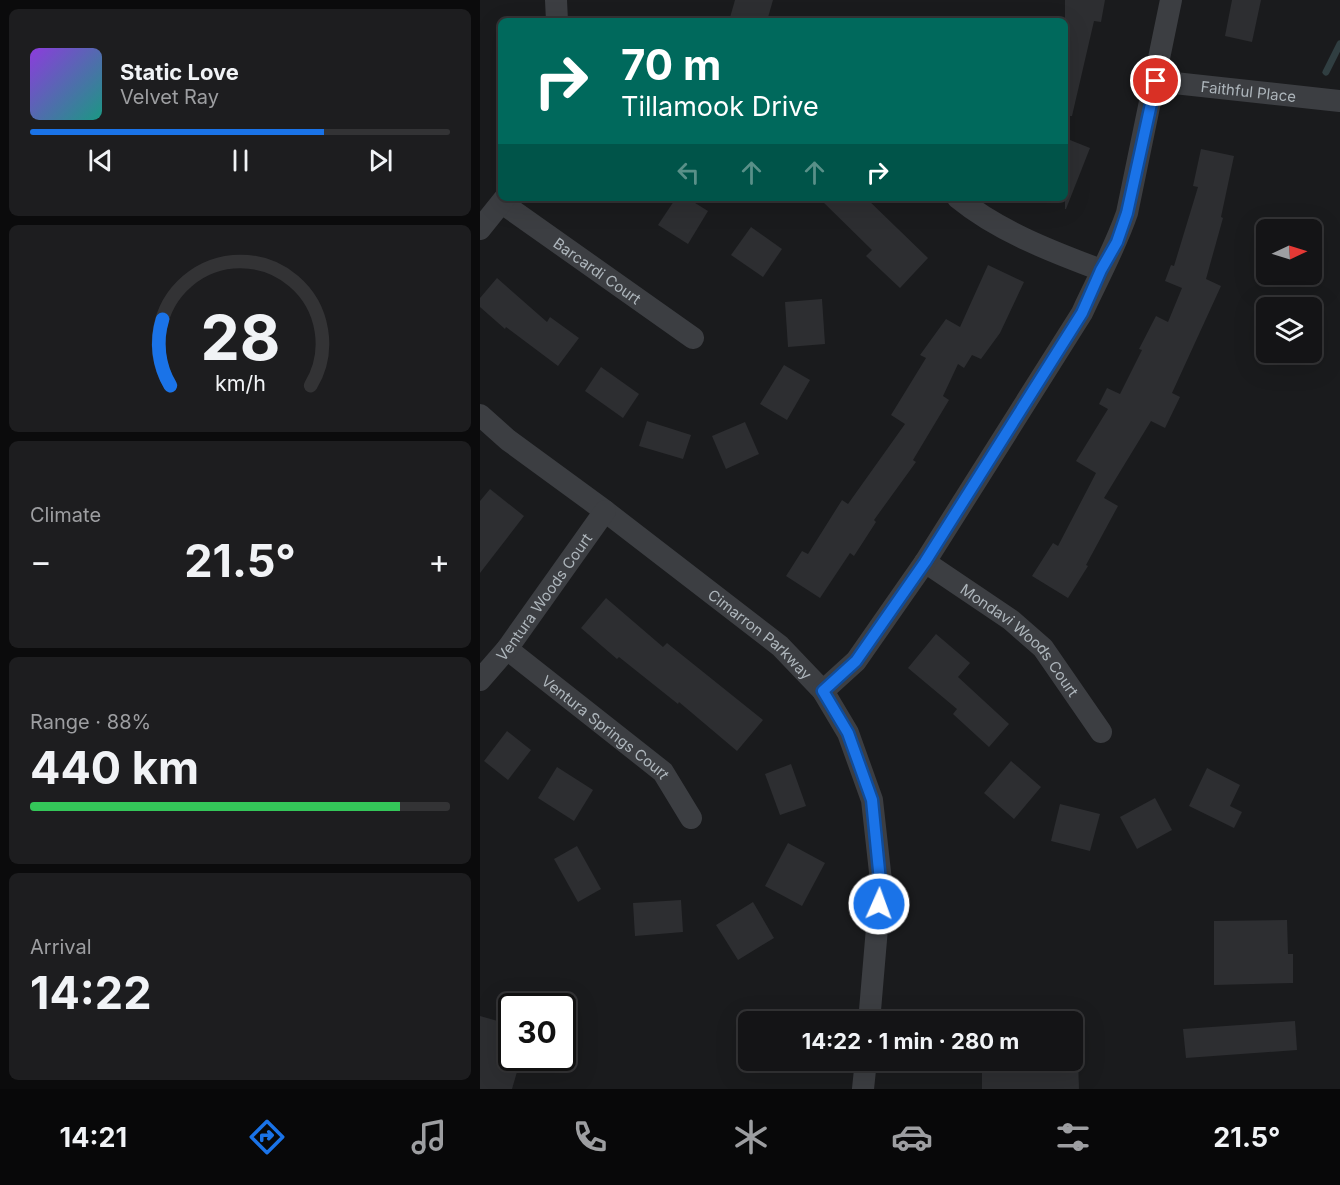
<!DOCTYPE html>
<meta charset="utf-8">
<style>
:root{--surface:#141416;--page:#1d1d1f;--text:#f1f3f6;--muted:#9d9ea1;--line:#333335;--accent:#1a73e8}
body{margin:0;font-family:Inter,sans-serif;background:var(--page);color:var(--text);height:100vh;display:flex;flex-direction:column;font-size:22px;white-space:nowrap}
*{box-sizing:border-box;margin:0}
p{font-size:20px;color:var(--muted)}
.icon{flex:none;width:33px;height:33px;fill:none;stroke:currentColor;stroke-width:2;stroke-linecap:round;stroke-linejoin:round}
.map{position:relative;flex:1;overflow:hidden}
.sheet{display:flex;flex-direction:column;gap:9px;padding:9px;background:#0b0b0c;width:480px}
.sheet>*{flex:none}
.hud{position:absolute;left:18px;top:18px;width:570px;height:183px;border-radius:9px;box-shadow:0 6px 24px #0002,0 0 0 2px var(--line);background:#00695c;color:#fff;overflow:hidden}
.needle{width:39px;rotate:86deg}
.tools{position:absolute;left:776px;top:219px;display:grid;gap:12px}
.tools a{display:grid;place-items:center;width:66px;height:66px;border-radius:9px;background:var(--surface);box-shadow:0 6px 24px #0002,0 0 0 2px var(--line);font-size:30px}
.speed{position:absolute;left:18px;top:993px;display:flex;gap:12px;font-size:30px;font-weight:700;text-align:center}
.speed>*{display:grid;place-content:center;width:78px;height:78px;border-radius:50%;background:var(--surface);box-shadow:0 6px 24px #0002,0 0 0 2px var(--line);line-height:1}
.speed .limit{border:3px solid #111;border-radius:9px;background:#fff;color:#111}
.pin{position:absolute;display:grid;place-items:center;width:51px;height:51px;color:#fff;margin:-26px;border:3px solid #fff;border-radius:50%;box-shadow:0 2px 6px #0007}
.me{position:absolute;width:66px;margin:-33px;rotate:2deg;stroke-linejoin:round;filter:drop-shadow(0 0 4px #0008)}
.turn{display:flex;align-items:center;gap:21px;height:126px;padding:0 24px;font-size:27px}
.turn .icon{width:78px;height:78px;stroke-width:2.5}
.turn b{display:block;font-size:42px;line-height:51px}
.lanes{display:flex;align-items:center;height:57px;padding:0 24px;background:#0003;justify-content:center;gap:30px;direction:ltr}
.lanes .off{opacity:.35}
.big{font-size:45px;font-weight:700;line-height:1.1}
.sheet .card{flex:1;display:flex;flex-direction:column;justify-content:center;gap:9px;min-width:0;padding:0 21px;border-radius:9px;background:var(--page)}
.sheet .dial{align-items:center;gap:0}
.dial svg{height:156px;overflow:visible;fill:none;stroke:var(--line);stroke-width:7;stroke-linecap:round;text-anchor:middle}
.dial text{fill:var(--text);stroke:none}
.song{display:flex;align-items:center;gap:18px}
.cover{width:72px;height:72px;border-radius:9px;background:linear-gradient(135deg,hsl(270 70% 55%),hsl(170 70% 35%))}
.played{height:6px;border-radius:3px;background:linear-gradient(90deg,var(--accent) 70%,var(--line) 70%)}
.keys{display:flex;justify-content:space-around;direction:ltr}
.heat{display:flex;justify-content:space-between;align-items:center;font-size:33px;direction:ltr}
.charge{height:9px;border-radius:4px;background:linear-gradient(90deg,#34c759 88%,var(--line) 0)}
.trip{position:absolute;left:258px;top:1011px;width:345px;height:60px;border-radius:9px;background:var(--surface);box-shadow:0 6px 24px #0002,0 0 0 2px var(--line);font-weight:700;line-height:60px;text-align:center}
.dock{display:flex;height:96px;justify-content:space-around;align-items:center;background:#080809;color:var(--muted)}
.dock .icon{width:42px;height:42px}
.dock .current{color:var(--accent)}
.dock b{font-size:27px;color:var(--text)}
main{display:flex;flex:1;min-height:0}
.map>svg:first-child{display:block}
.lines{fill:none;stroke-linecap:round;stroke-linejoin:round}
.stream{stroke:#303e41;stroke-width:7}
.building{fill:#2d2e31}
.street{stroke:#3c3e42;stroke-width:22}
.route-casing{stroke:#114b97;stroke-width:15}
.route{stroke:#1a73e8;stroke-width:10}
.labels{text-anchor:middle;dominant-baseline:central;stroke-width:6;stroke-linejoin:round;paint-order:stroke}
.street-label{font-size:15px;fill:#aeb6bc;stroke:#151618}
</style>
<main>
<section class="sheet">
<div class="card">
<div class="song"><i class="cover"></i><div><b>Static Love</b><p>Velvet Ray</p></div></div>
<div class="played"></div>
<div class="keys"><svg class="icon" aria-label="previous" viewBox="0 0 24 24"><path d="M18 5L8 12l10 7zM5 5v14"/></svg><svg class="icon" aria-label="pause" viewBox="0 0 24 24"><path d="M8 5v14M16 5v14"/></svg><svg class="icon" aria-label="next" viewBox="0 0 24 24"><path d="M6 5l10 7-10 7zM19 5v14"/></svg></div>
</div>
<div class="card dial"><svg viewBox="0 0 100 80">
<path d="M14 69A42 42 0 1 1 86 69"/>
<path d="M14 69A42 42 0 0 1 10 35" stroke="#1a73e8"/>
<text x="50" y="56" font-size="32" font-weight="700">28</text>
<text x="50" y="72" font-size="11">km/h</text>
</svg></div>
<div class="card"><p>Climate</p>
<div class="heat"><a>−</a><b class="big">21.5°</b><a>+</a></div>
</div>
<div class="card"><p>Range · 88%</p><b class="big">440 km</b><div class="charge"></div></div>
<div class="card"><p>Arrival</p><b class="big">14:22</b></div>
</section>
<div class="map">
<svg width="860" height="1089" viewBox="0 0 860 1089">
<rect width="100%" height="100%" fill="#1a1b1d"/>
<g class="lines">
<polyline class="stream" points="846,72 860,44"/>
</g>
<g class="building">
<polygon points="255,0 293,0 287,21 249,21"/>
<polygon points="585,0 625,0 621,22 614,21 592,116 585,116"/>
<polygon points="752,0 781,0 772,42 745,36"/>
<polygon points="585,138 610,148 586,209 585,209"/>
<polygon points="721,149 754,156 741,217 743,218 726,279 741,286 692,393 700,397 685,428 671,421 624,498 638,506 606,565 608,566 588,598 552,576 573,543 578,546 616,473 596,461 628,409 619,404 627,388 640,394 662,350 659,349 676,316 688,322 702,288 685,281 691,265 694,266 718,187 713,186"/>
<polygon points="196,198 207,198 228,211 208,244 178,225"/>
<polygon points="339,198 386,198 448,258 420,288 386,256 392,250"/>
<polygon points="271,227 302,249 283,277 251,255"/>
<polygon points="508,265 544,282 520,333 501,359 492,355 484,368 478,364 463,396 469,400 433,460 436,462 394,520 396,522 374,556 370,553 340,598 306,576 322,551 328,554 362,500 368,504 425,424 411,415 446,358 440,355 466,319 480,327"/>
<polygon points="17,278 67,322 70,317 99,338 78,366 26,327 25,329 0,307 0,298"/>
<polygon points="342,299 345,344 308,347 305,302"/>
<polygon points="304,365 330,380 307,420 280,404"/>
<polygon points="121,367 159,394 143,418 105,391"/>
<polygon points="167,421 211,435 203,459 159,446"/>
<polygon points="265,422 279,454 246,469 232,436"/>
<polygon points="10,489 44,516 0,573 0,501"/>
<polygon points="126,598 183,647 187,643 283,720 257,751 199,702 198,704 139,657 137,659 101,628"/>
<polygon points="456,634 490,663 478,677 529,724 509,747 473,714 477,709 428,668"/>
<polygon points="27,731 51,750 28,780 4,761"/>
<polygon points="531,761 561,787 534,819 504,793"/>
<polygon points="311,764 326,806 300,815 285,774"/>
<polygon points="77,767 113,790 94,821 58,798"/>
<polygon points="727,768 760,785 750,806 762,812 754,828 709,806"/>
<polygon points="675,798 692,830 657,849 640,817"/>
<polygon points="580,804 620,814 610,851 571,841"/>
<polygon points="308,843 345,863 322,906 285,886"/>
<polygon points="97,846 121,889 98,902 74,859"/>
<polygon points="201,900 203,932 155,936 153,903"/>
<polygon points="273,902 294,938 258,960 236,925"/>
<polygon points="807,920 808,954 813,954 813,983 734,985 734,921"/>
<polygon points="0,1016 32,1025 32,1058 41,1058 32,1089 0,1089"/>
<polygon points="815,1021 817,1050 706,1058 703,1029"/>
<polygon points="502,1060 598,1060 599,1089 502,1089"/>
</g>
<g class="lines">
<g class="street">
<polyline points="76,0 77,21"/>
<path id="s1" d="M 676,81 L 860,101"/>
<path d="M 478,198 C 518,231 573,252 621,270"/>
<path id="s2" d="M 22,203 L 213,338"/>
<polyline points="0,229 25,198"/>
<path id="s3" d="M 0,415 L 28,440 L 125,511 L 300,646 L 343,691 L 368,733 L 392,800 L 401,881 L 389,1022"/>
<path id="s4" d="M 445,562 L 531,620 L 563,648 L 621,732"/>
<path id="s5" d="M 27,649 L 183,772 L 211,818"/>
<path id="s6" d="M 0,680 L 27,649 L 125,511"/>
<path d="M 343,691 L 376,661 L 445,562 L 602,313 C 617,280 635,248 647,213 L 691,0"/>
<polyline points="383,1089 386,1060"/>
</g>
</g>
<g class="lines">
<g class="route-casing">
<polyline id="route" points="399,904 400,881 392,800 368,733 343,691 376,661 445,562 602,313 621,270 637,242 647,213 676,81"/>
</g>
<use href="#route" class="route"/>
</g>
<g class="labels">
<g class="street-label">
<text stroke="none"><textPath href="#s1" startOffset="93">Faithful Place</textPath></text>
<text stroke="none"><textPath href="#s2" startOffset="117">Barcardi Court</textPath></text>
<text stroke="none"><textPath href="#s6" startOffset="105">Ventura Woods Court</textPath></text>
<text stroke="none"><textPath href="#s3" startOffset="356">Cimarron Parkway</textPath></text>
<text stroke="none"><textPath href="#s4" startOffset="124">Mondavi Woods Court</textPath></text>
<text stroke="none"><textPath href="#s5" startOffset="126">Ventura Springs Court</textPath></text>
</g>
</g>
</svg>
<div class="tools">
<a><svg class="needle" viewBox="-14 -14 28 28"><path d="M0-13l5 13h-10z" fill="#e53935"/><path d="M0 13l5-13h-10z" fill="#9d9ea1"/></svg></a>
<a><svg class="icon" aria-label="layers" viewBox="0 0 24 24"><path d="M12 4l9 5-9 5-9-5zM3 14l9 5 9-5"/></svg></a>
</div>
<div class="speed"><div class="limit">30</div></div>
<div class="pin" style="left:676px;top:81px;background:#d93025"><svg class="icon" aria-label="arrive" viewBox="0 0 24 24"><path d="M6 21V4h12l-3 4 3 4H6"/></svg></div>
<svg class="me" style="left:399px;top:904px" viewBox="-20 -20 40 40"><circle r="17" fill="#1a73e8" stroke="#fff" stroke-width="3"/><path d="M0-11L8 9 0 5-8 9z" fill="#fff"/></svg>
<div class="trip">14:22 · 1 min · 280 m</div>
<div class="hud">
<div class="turn"><svg class="icon" aria-label="right" viewBox="0 0 24 24"><path d="M7 20v-9h11M14 6l5 5-5 5"/></svg><div><b>70 m</b>Tillamook Drive</div></div>
<div class="lanes"><svg class="icon off" aria-label="left" viewBox="0 0 24 24"><path d="M17 20v-9H6M10 6l-5 5 5 5"/></svg><svg class="icon off" aria-label="ahead" viewBox="0 0 24 24"><path d="M12 20V5M6 11l6-6 6 6"/></svg><svg class="icon off" aria-label="ahead" viewBox="0 0 24 24"><path d="M12 20V5M6 11l6-6 6 6"/></svg><svg class="icon" aria-label="right" viewBox="0 0 24 24"><path d="M7 20v-9h11M14 6l5 5-5 5"/></svg></div>
</div>
</div>
</main>
<nav class="dock">
<b>14:21</b>
<svg class="icon current" aria-label="directions" viewBox="0 0 24 24"><path d="M12 3l9 9-9 9-9-9zM9 14v-3h6M13 9l2 2-2 2"/></svg>
<svg class="icon" aria-label="music" viewBox="0 0 24 24"><path d="M9 18V5l10-2v13"/><circle cx="6" cy="18" r="3"/><circle cx="16" cy="16" r="3"/></svg>
<svg class="icon" aria-label="phone" viewBox="0 0 24 24"><path d="M5 4h4l2 5-3 2q2 4 5 5l2-3 5 2v4C11 20 4 13 5 4z"/></svg>
<svg class="icon" aria-label="climate" viewBox="0 0 24 24"><path d="M12 3v18M4 7l16 10M4 17L20 7"/></svg>
<svg class="icon" aria-label="car" viewBox="0 0 24 24"><path d="M5 17H2v-5l4-1 3-4h7l3 4 3 1v5h-3M9 17h6M6 11h13"/><circle cx="7" cy="17" r="2"/><circle cx="17" cy="17" r="2"/></svg>
<svg class="icon" aria-label="filters" viewBox="0 0 24 24"><path d="M4 7h16M4 17h16"/><circle cx="9" cy="7" r="2"/><circle cx="15" cy="17" r="2"/></svg>
<b>21.5°</b>
</nav>
